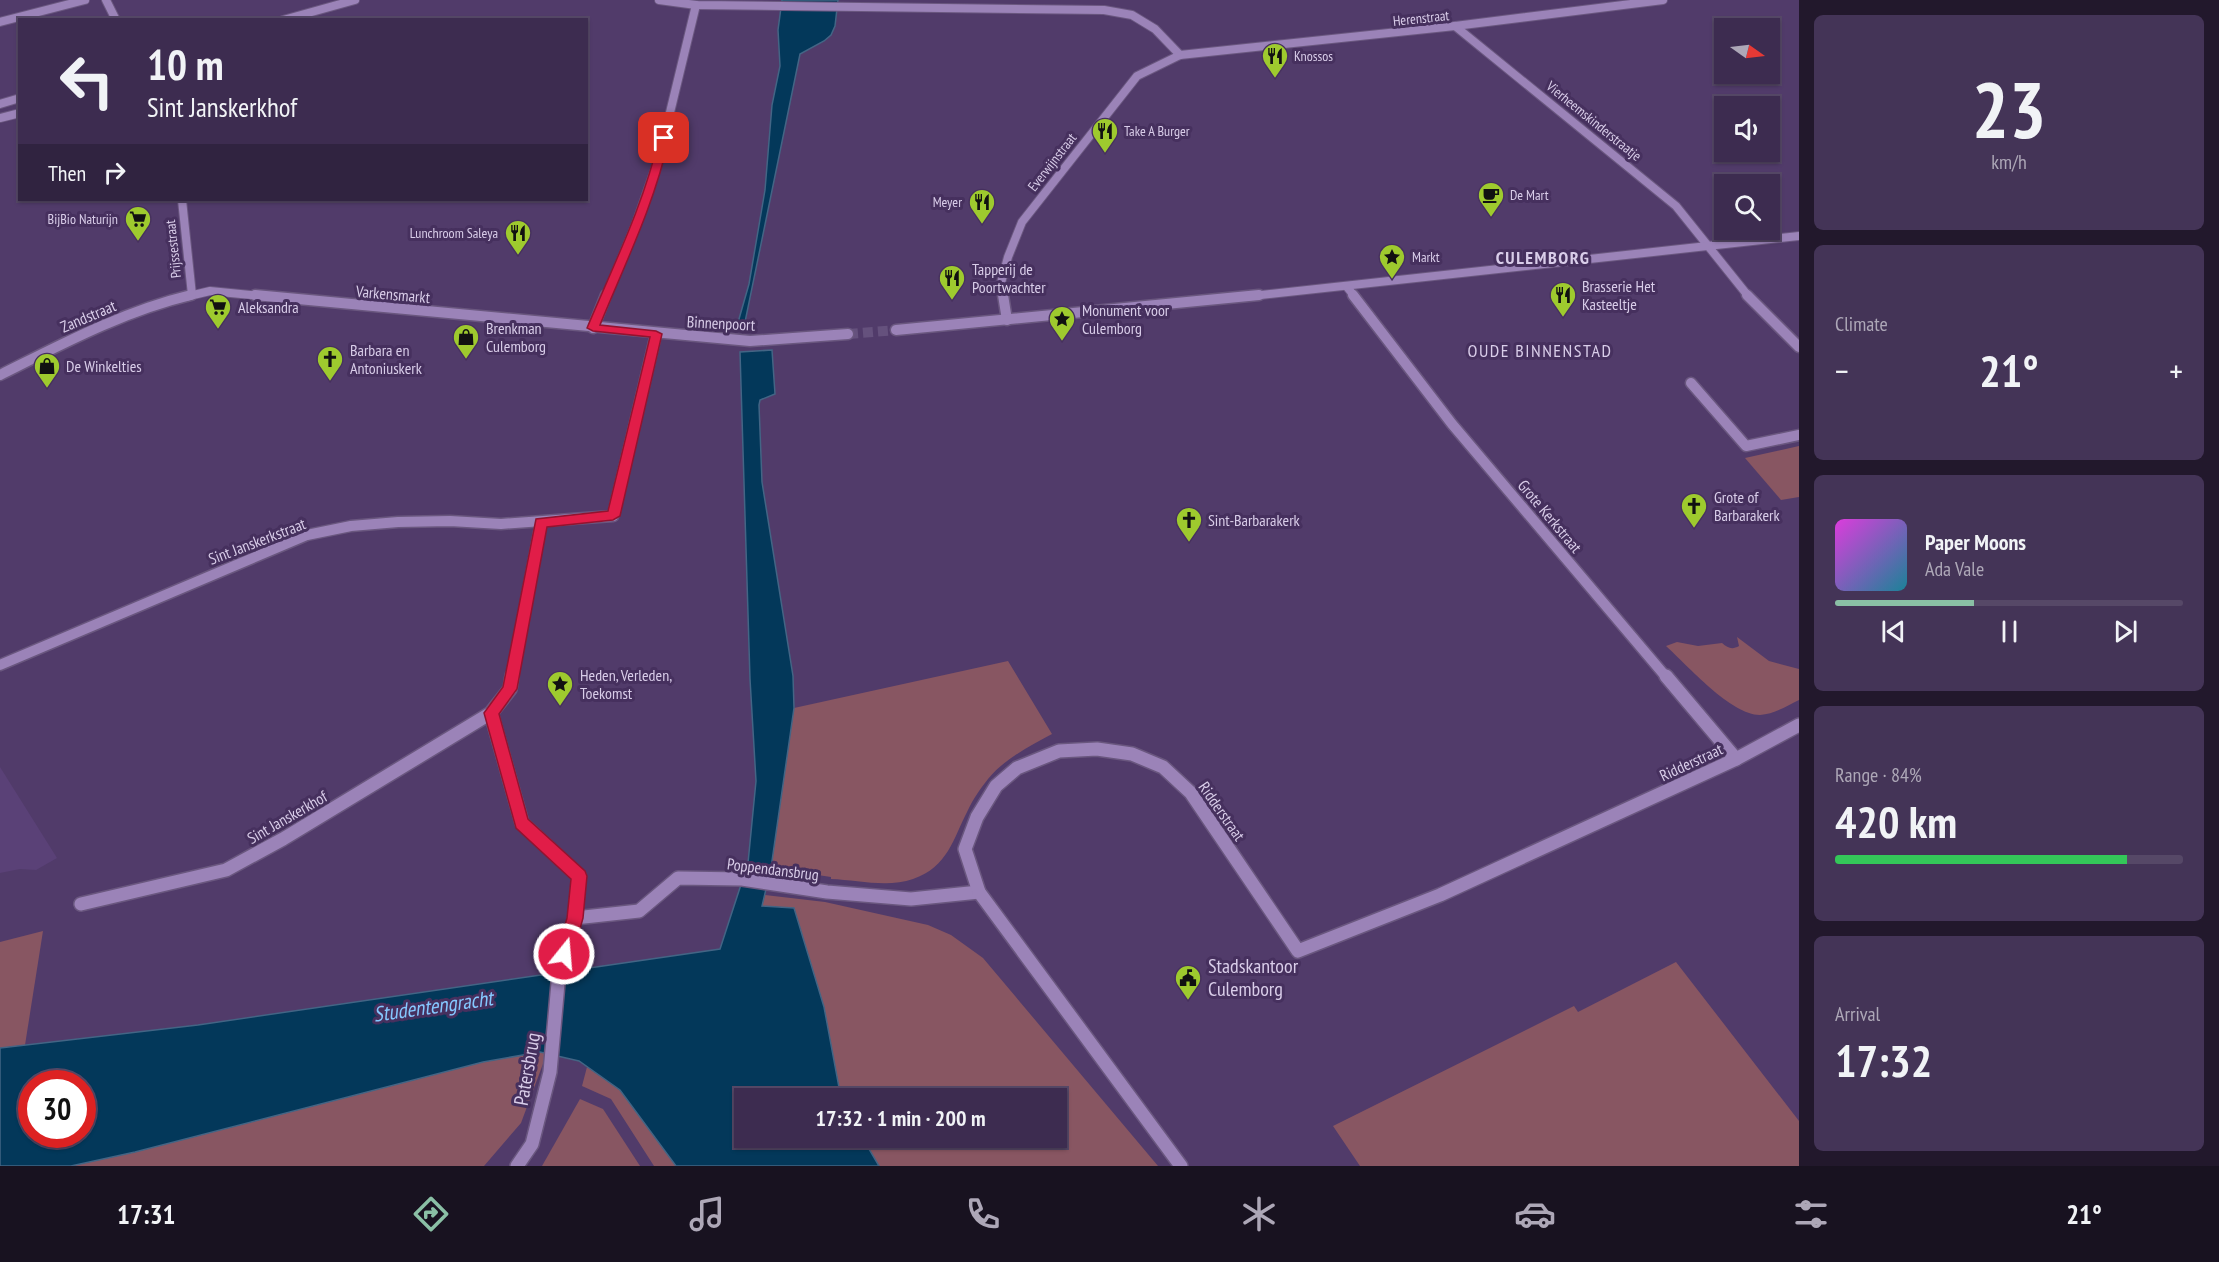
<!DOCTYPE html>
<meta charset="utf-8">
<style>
:root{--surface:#3d2c50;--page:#443457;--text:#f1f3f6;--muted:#ada7b7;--line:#564867;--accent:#8abfa5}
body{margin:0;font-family:"PT Sans Narrow",sans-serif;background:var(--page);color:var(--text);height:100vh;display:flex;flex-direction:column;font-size:22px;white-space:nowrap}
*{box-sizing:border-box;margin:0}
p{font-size:20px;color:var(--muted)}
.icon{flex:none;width:33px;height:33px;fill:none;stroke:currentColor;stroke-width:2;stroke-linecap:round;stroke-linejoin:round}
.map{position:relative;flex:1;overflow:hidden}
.details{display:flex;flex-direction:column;gap:15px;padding:15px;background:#22182c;width:420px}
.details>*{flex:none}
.top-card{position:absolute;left:18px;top:18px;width:570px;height:183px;border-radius:0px;box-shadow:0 2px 4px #0004,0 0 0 2px var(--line);background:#3d2c50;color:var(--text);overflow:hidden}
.needle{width:39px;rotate:104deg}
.fabs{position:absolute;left:1714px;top:18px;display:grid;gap:12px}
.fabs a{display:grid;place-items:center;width:66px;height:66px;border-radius:0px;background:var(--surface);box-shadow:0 2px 4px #0004,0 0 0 2px var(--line);font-size:30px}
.speed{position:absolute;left:18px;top:1070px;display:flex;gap:12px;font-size:30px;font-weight:700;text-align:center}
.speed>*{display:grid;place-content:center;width:78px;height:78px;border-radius:50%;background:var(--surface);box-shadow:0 2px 4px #0004,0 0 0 2px var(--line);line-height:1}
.speed .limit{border:9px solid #d22;background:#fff;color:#111}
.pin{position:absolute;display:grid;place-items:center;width:51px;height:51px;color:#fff;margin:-26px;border-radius:12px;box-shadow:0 3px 9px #0006}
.me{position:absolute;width:66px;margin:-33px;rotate:17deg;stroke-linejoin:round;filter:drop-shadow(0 0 4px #0008)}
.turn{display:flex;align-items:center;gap:21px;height:126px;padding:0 30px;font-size:27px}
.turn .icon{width:78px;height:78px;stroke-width:2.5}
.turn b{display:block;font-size:42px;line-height:51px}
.then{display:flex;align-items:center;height:57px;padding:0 30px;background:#0003;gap:12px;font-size:22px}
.big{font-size:45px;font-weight:700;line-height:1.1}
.details .widget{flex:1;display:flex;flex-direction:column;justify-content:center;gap:9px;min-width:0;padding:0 21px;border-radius:9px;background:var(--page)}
.details .dial{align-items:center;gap:0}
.dial b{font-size:78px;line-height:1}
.song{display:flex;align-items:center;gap:18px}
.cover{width:72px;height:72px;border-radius:9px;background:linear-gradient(135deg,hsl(300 70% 55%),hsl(190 70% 35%))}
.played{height:6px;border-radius:3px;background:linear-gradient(90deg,var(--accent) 40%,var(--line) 40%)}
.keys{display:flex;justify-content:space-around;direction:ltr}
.heat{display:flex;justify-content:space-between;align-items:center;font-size:33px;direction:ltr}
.charge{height:9px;border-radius:4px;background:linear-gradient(90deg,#34c759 84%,var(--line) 0)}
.trip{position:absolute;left:734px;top:1088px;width:333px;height:60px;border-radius:0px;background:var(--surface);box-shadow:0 2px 4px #0004,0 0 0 2px var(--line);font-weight:700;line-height:60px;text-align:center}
.tabs{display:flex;height:96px;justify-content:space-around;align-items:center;background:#181220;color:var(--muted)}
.tabs .icon{width:42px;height:42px}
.tabs .active{color:var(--accent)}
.tabs b{font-size:27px;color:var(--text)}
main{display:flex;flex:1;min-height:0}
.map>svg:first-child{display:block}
.built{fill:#5a4177}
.green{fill:#885662}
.water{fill:#03385a;stroke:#436585;stroke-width:1.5;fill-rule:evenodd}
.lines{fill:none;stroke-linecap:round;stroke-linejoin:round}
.minor-tunnel{stroke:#65517d;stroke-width:10;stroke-dasharray:10 5;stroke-linecap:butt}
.minor-far2-casing{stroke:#6a577f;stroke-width:10}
.minor-far1-casing{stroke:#6a577f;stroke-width:13}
.minor-casing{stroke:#6a577f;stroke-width:16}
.minor-far2{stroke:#9b83b8;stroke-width:8}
.minor-far1{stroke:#9b83b8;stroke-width:10}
.minor{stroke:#9b83b8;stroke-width:13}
.route{fill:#e11d48;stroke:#92132f;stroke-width:1.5}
.labels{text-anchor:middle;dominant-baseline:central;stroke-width:6;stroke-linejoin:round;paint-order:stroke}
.far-street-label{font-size:14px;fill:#d9cde9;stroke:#46305e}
.far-poi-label{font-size:14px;fill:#d9cde9;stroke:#46305e;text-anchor:start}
.poi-label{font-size:16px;fill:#d9cde9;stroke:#46305e;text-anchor:start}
.street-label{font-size:16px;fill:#d9cde9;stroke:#46305e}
.far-district-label{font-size:18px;font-weight:bold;letter-spacing:1.5px;fill:#d9cde9;stroke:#46305e}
.neighbourhood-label{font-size:18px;letter-spacing:1.5px;fill:#d9cde9;stroke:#46305e}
.near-poi-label{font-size:20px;fill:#d9cde9;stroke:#46305e;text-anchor:start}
.near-street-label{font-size:20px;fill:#d9cde9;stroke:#46305e}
.near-water-label{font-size:21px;font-style:italic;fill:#85c8ff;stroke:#46305e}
</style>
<main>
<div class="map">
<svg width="1799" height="1166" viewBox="0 0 1799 1166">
<rect width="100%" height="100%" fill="#513b6a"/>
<polygon class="built" points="0,767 57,858 36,870 20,869 0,873"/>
<g class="green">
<polygon points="1799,446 1799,497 1781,500 1745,458"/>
<path d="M 1737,637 L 1769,661 L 1799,669 L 1799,700 C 1787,706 1774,714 1760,715 C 1731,715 1688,666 1666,646 L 1677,642 L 1698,646 L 1722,643 C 1728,648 1732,650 1739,646 Z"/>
<path d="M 1008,661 L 1052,734 C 1030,746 1004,759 988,779 C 981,788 973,799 968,810 C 953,839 948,867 913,879 C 888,888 857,880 831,879 L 831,877 L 771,868 L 794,708 Z"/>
<polygon points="765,895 825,902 928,925 951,935 983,958 1158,1166 879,1166 862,1137 1056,1137 1056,1098 841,1098 824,1007 794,908 762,906"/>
<polygon points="43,931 25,1045 0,1048 0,942"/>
<polygon points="1676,962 1799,1121 1799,1166 1360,1166 1333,1126 1574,1006 1578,1012"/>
<polygon points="540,1052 547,1053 521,1123 484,1166 71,1166 135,1152 483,1062"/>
<polygon points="587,1067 620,1090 676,1166 654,1166 611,1099 582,1086"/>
<polygon points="580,1099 603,1109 640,1166 542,1166"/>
</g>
<g class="water">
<polygon points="782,0 838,0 835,26 831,35 824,41 800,54 744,327 737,326 749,284 765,190 772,105 780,66 778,30"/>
<path d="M 772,350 L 775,394 L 760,400 L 759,405 L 762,482 L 793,676 L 794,708 L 771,868 L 762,906 L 794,908 L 824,1007 L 841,1098 L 744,1098 L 744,1137 L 862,1137 L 879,1166 L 676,1166 L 620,1090 L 579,1061 L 540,1052 L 483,1062 L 135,1152 L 71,1166 L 0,1166 L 0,1048 L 198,1025 L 720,949 L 748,863 L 756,781 L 750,679 L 740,352 ZM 32,1083 L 82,1083 L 82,1134 L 32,1134 Z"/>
</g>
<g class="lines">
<polyline class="minor-tunnel" points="848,334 896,330"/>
<g class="minor-far2-casing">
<g id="minor-far2">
<polyline points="106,0 116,20"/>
<polyline points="659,0 696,5 1104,10 1132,15 1155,29 1180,55"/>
<polyline points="283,20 355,0"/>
<polyline points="0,22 85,0"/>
<polyline points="1455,26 1676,206 1749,297"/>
<polyline points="0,104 20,98"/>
<polyline points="0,118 20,113"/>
<polyline points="182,200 192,295"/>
<polyline points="1347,287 1355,297"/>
<polyline points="185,297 210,291 271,297"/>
<polyline points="606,297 636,224 659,158 696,5"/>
<polyline points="1003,297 1001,283 1008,257 1022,222 1137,76 1180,55 1455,26 1663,0"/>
<polyline points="1243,297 1799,236"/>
</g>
</g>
<g class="minor-far1-casing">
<g id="minor-far1">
<polyline points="255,295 750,341 848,334"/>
<polyline points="1003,295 1007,320"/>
<polyline points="1353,295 1452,424 1667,678"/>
<polyline points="1747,295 1799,347"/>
<polyline points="593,328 606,295"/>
<polyline points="896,330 1259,295"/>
<path d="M 0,375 C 62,344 124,311 191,295"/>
<polyline points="1691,383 1746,446 1799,435"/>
<polyline points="0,665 307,535 351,526 398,522 450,521 501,524 613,516 656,334"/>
<polyline points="512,678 541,522"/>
</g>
</g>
<g class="minor-casing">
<g id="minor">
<polyline points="1666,676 1736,759"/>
<polyline points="491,713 522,823 579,876 575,918 559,972 550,1072 532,1144 517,1166"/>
<polyline points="81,904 226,870 283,839 491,713 510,689 512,676"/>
<polyline points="575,918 639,911 678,878 742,879 827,892 911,899 979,892"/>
<polyline points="1181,1166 979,892 965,849 977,817 996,786 1017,768 1059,751 1097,749 1132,754 1163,767 1191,793 1298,951 1440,895 1736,759 1799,725"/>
</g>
</g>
<use href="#minor-far2" class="minor-far2"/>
<use href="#minor-far1" class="minor-far1"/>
<use href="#minor" class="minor"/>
</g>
<path class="route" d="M 664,135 L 669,138 C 655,203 625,264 600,325 L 656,331 L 662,334 L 620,516 L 613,520 L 547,527 L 517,689 L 499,714 L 528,819 L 585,871 L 587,876 L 583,918 L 573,954 L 570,960 L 564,962 L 558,960 L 556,954 L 567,918 L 571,879 L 516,828 L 484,713 L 503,687 L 536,519 L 608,511 L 650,337 L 593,331 L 587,328 C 613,266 644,204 659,138 Z"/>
<defs>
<g id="restaurant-pin" transform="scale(1.35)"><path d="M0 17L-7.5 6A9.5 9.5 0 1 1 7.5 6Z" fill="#9eca2e" stroke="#46305e"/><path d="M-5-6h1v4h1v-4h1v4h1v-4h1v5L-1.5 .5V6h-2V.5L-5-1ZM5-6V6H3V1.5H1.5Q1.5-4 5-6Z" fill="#111"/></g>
<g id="cafe-pin" transform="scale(1.35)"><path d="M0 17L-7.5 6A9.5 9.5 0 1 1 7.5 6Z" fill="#9eca2e" stroke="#46305e"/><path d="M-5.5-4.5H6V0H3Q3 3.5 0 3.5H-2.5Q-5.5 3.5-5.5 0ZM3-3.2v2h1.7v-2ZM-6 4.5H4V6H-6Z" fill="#111"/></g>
<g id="supermarket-pin" transform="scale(1.35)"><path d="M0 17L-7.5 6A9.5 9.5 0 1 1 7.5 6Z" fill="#9eca2e" stroke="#46305e"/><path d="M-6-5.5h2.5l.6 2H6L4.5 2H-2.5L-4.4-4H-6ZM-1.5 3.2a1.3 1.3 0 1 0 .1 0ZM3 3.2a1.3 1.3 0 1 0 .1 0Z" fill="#111"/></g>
<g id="sight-pin" transform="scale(1.35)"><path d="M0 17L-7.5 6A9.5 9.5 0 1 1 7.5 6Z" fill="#9eca2e" stroke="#46305e"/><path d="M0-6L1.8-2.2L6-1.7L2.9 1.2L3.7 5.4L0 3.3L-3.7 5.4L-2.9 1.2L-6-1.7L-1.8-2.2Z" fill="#111"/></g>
<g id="shop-pin" transform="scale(1.35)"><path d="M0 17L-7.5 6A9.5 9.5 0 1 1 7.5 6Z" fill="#9eca2e" stroke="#46305e"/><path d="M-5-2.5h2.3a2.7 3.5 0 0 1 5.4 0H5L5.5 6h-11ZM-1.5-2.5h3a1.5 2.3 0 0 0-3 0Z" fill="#111"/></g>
<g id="church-pin" transform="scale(1.35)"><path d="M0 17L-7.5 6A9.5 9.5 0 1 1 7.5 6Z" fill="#9eca2e" stroke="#46305e"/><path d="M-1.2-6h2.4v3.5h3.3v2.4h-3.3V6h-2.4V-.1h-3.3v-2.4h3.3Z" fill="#111"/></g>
<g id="civic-pin" transform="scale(1.35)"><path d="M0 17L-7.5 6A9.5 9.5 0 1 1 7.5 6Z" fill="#9eca2e" stroke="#46305e"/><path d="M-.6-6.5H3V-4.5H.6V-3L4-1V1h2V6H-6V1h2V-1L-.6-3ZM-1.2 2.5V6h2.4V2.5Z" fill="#111"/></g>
</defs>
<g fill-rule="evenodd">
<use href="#restaurant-pin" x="1275" y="56"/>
<use href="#restaurant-pin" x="1105" y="131"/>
<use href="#cafe-pin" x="1491" y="195"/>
<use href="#restaurant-pin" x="982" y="202"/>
<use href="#supermarket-pin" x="138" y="219"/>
<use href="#restaurant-pin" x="518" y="233"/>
<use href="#sight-pin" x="1392" y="257"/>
<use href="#restaurant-pin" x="952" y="278"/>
<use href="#restaurant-pin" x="1563" y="295"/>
<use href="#supermarket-pin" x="218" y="307"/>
<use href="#sight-pin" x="1062" y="319"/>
<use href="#shop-pin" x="466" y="337"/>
<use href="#church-pin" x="330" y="359"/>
<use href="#shop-pin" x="47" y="366"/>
<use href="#church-pin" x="1694" y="506"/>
<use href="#church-pin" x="1189" y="520"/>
<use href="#sight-pin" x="560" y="684"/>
<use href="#civic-pin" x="1188" y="978"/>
</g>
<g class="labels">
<g class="far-street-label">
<text transform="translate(1421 18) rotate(-6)">Herenstraat</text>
<text transform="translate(1594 121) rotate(39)">Vierheemskinderstraatje</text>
<text transform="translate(1052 162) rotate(-52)">Everwijnstraat</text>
<text transform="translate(173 249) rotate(-96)">Prijssestraat</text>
</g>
<g class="far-poi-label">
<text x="1294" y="56">Knossos</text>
<text x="1124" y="131">Take A Burger</text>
<text x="1510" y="195">De Mart</text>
<text x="962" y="202" text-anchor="end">Meyer</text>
<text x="118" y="219" text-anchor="end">BijBio Naturijn</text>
<text x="498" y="233" text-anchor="end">Lunchroom Saleya</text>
<text x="1412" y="257">Markt</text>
</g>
<g class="poi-label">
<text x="972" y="269">Tapperij de<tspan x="972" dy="18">Poortwachter</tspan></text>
<text x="1582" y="286">Brasserie Het<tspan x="1582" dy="18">Kasteeltje</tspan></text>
<text x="238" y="307">Aleksandra</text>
<text x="1082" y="310">Monument voor<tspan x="1082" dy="18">Culemborg</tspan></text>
<text x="486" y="328">Brenkman<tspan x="486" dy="18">Culemborg</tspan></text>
<text x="350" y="350">Barbara en<tspan x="350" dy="18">Antoniuskerk</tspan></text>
<text x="66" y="366">De Winkelties</text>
<text x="1714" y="497">Grote of<tspan x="1714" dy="18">Barbarakerk</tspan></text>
<text x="1208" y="520">Sint-Barbarakerk</text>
<text x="580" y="675">Heden, Verleden,<tspan x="580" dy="18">Toekomst</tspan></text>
</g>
<g class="street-label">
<text transform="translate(393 294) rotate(5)">Varkensmarkt</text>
<text transform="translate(88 316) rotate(-23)">Zandstraat</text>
<text transform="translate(721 323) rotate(3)">Binnenpoort</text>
<text transform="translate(1550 516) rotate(50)">Grote Kerkstraat</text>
<text transform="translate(257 541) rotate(-21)">Sint Janskerkstraat</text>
<text transform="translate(1691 762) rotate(-25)">Ridderstraat</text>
<text transform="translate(1222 811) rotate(55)">Ridderstraat</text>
<text transform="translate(287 817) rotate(-30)">Sint Janskerkhof</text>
<text transform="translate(773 869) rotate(7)">Poppendansbrug</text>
</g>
<g class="far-district-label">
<text x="1543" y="257">CULEMBORG</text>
</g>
<g class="neighbourhood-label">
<text x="1540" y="350">OUDE BINNENSTAD</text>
</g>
<g class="near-poi-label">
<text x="1208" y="966">Stadskantoor<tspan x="1208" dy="23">Culemborg</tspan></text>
</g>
<g class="near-street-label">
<text transform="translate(527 1069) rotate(-80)">Patersbrug</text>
</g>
<g class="near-water-label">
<text transform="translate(433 1006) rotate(-8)">Studentengracht</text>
</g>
</g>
</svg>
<div class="fabs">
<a><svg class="needle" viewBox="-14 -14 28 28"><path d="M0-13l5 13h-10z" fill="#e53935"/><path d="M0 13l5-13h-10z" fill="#ada7b7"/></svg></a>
<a><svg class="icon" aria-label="sound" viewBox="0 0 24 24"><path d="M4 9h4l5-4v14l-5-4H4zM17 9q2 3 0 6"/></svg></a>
<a><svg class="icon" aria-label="search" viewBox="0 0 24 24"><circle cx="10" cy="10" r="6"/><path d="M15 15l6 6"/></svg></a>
</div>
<div class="speed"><div class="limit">30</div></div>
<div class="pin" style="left:664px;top:138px;background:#d93025"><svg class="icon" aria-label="arrive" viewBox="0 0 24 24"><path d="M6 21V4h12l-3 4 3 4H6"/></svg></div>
<svg class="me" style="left:564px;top:954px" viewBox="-20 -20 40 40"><circle r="17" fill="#e11d48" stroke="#fff" stroke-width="3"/><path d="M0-11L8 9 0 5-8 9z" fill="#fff"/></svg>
<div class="trip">17:32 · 1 min · 200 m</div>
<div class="top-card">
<div class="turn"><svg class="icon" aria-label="left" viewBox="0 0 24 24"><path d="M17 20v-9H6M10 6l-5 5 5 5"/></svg><div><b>10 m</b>Sint Janskerkhof</div></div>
<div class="then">Then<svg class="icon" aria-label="right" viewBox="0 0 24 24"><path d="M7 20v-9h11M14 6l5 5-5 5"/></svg></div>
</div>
</div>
<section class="details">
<div class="widget dial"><b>23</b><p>km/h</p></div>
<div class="widget"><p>Climate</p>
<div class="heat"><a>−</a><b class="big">21°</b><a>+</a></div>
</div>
<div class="widget">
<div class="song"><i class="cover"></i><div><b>Paper Moons</b><p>Ada Vale</p></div></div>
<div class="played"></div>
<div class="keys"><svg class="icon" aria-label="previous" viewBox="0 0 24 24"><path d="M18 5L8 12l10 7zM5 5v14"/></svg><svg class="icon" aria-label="pause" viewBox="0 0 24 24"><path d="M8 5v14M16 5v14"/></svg><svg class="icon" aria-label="next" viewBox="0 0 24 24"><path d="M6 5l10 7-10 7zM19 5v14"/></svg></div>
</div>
<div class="widget"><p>Range · 84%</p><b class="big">420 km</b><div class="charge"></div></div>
<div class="widget"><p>Arrival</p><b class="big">17:32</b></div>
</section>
</main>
<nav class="tabs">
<b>17:31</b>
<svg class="icon active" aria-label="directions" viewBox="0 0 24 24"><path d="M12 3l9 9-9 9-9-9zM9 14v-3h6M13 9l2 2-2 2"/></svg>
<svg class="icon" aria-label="music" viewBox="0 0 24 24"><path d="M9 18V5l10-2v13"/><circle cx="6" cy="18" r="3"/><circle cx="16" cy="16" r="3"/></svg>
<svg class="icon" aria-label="phone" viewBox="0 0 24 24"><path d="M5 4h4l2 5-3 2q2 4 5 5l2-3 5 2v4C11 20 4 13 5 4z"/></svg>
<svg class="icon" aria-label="climate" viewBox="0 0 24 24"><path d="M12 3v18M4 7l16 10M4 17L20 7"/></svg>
<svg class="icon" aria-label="car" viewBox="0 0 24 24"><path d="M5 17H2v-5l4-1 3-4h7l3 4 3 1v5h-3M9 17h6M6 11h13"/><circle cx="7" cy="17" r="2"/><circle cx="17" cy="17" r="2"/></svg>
<svg class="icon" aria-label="filters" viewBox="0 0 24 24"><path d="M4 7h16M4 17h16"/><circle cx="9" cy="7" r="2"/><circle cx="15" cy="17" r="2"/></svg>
<b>21°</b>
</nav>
